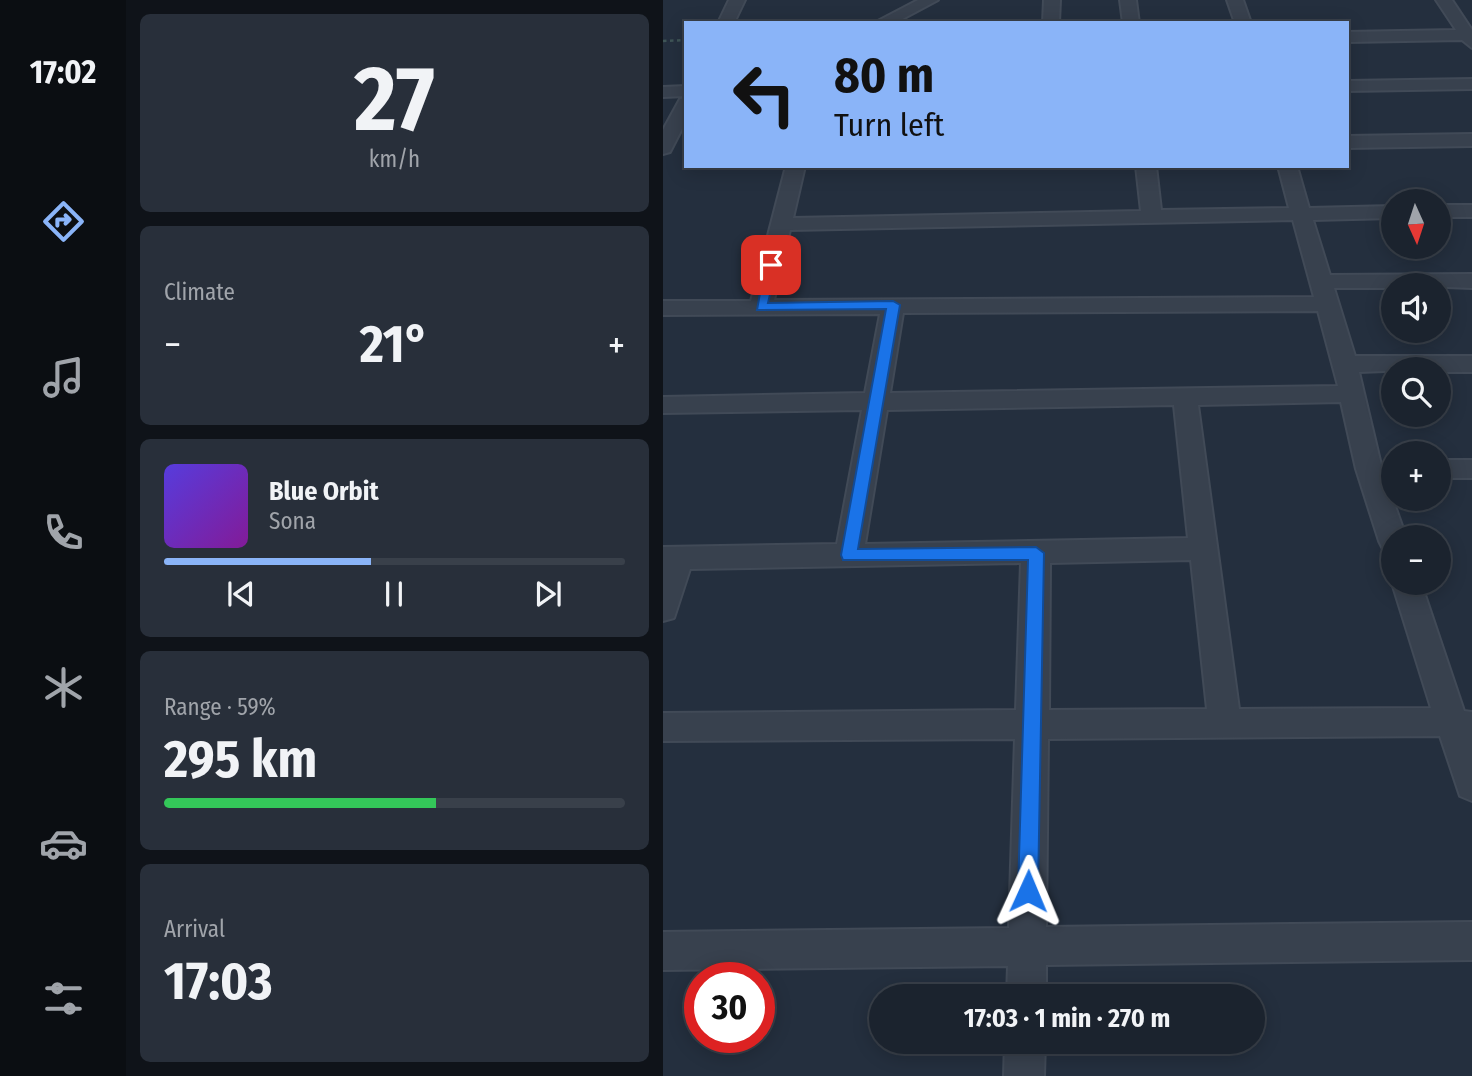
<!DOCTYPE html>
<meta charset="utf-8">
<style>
:root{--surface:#1b232e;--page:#282f3a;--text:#f1f3f6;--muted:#a0a4aa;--line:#39404a;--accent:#8ab4f8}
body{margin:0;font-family:"Fira Sans Condensed",sans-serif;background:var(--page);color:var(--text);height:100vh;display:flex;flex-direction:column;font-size:26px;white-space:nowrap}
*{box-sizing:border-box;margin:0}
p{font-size:23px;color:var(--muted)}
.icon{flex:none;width:38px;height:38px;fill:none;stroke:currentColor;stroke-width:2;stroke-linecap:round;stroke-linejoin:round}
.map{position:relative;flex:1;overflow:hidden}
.drawer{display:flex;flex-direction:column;gap:14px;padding:14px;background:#0f1319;width:537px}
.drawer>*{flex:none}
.hud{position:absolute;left:21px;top:21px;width:665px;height:147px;border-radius:0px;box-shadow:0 4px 18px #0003,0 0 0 2px var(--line);background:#8ab4f8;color:#111;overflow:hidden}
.needle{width:46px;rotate:177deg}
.buttons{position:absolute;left:718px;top:189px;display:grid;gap:14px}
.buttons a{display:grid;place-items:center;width:70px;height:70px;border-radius:50%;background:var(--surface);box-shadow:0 4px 18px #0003,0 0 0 2px var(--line);font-size:35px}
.speed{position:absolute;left:21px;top:962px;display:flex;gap:14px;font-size:35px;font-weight:700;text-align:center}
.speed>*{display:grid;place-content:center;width:91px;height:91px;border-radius:50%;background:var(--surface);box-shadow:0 4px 18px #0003,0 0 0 2px var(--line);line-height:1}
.speed .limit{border:10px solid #d22;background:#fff;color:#111}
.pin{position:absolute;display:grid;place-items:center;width:60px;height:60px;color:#fff;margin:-30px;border-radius:14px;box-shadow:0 4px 10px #0006}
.me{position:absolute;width:77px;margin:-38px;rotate:1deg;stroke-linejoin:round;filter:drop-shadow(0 0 5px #0008)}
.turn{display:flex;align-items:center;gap:24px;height:147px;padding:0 35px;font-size:32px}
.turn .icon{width:91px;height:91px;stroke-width:2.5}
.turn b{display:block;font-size:49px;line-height:60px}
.big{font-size:52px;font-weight:700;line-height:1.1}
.drawer .widget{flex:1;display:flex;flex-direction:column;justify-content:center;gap:10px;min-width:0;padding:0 24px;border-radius:10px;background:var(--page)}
.drawer .dial{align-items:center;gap:0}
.dial b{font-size:91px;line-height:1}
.song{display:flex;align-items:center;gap:21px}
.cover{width:84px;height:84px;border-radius:10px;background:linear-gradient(135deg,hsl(250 70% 55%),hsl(290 70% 35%))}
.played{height:7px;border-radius:4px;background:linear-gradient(90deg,var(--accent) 45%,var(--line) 45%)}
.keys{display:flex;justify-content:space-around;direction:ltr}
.heat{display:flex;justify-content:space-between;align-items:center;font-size:38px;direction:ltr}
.charge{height:10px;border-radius:5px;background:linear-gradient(90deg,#34c759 59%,var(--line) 0)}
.trip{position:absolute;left:206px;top:984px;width:396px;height:70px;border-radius:35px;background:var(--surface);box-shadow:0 4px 18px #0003,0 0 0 2px var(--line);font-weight:700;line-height:70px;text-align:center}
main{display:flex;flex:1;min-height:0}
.menu{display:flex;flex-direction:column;width:126px;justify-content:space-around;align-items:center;background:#0b0e12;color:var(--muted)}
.menu .icon{width:49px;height:49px}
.menu .on{color:var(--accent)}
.menu b{font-size:32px;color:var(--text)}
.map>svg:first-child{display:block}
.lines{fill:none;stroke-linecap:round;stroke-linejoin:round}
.street-casing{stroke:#414a57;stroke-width:4}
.path{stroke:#3f5557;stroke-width:2.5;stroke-dasharray:3.5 3.5;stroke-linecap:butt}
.street{fill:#38414e;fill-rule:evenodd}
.route{fill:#1a73e8;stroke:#114b97;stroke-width:2}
</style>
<main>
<nav class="menu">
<b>17:02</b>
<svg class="icon on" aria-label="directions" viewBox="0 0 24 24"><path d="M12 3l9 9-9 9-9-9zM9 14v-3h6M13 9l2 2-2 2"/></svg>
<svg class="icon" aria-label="music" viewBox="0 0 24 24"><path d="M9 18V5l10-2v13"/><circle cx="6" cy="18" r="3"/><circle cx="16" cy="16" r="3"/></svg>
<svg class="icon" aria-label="phone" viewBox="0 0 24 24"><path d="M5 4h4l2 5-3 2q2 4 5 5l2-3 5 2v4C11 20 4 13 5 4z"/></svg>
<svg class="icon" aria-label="climate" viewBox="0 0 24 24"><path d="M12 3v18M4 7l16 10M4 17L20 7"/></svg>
<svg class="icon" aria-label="car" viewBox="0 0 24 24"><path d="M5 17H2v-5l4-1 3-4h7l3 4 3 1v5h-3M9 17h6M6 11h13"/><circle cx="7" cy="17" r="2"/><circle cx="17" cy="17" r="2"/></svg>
<svg class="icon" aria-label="filters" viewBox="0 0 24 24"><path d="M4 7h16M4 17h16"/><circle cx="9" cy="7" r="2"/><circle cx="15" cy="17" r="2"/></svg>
</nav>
<section class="drawer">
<div class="widget dial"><b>27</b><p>km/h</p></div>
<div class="widget"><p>Climate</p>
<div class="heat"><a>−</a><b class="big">21°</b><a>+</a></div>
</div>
<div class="widget">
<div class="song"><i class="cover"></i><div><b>Blue Orbit</b><p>Sona</p></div></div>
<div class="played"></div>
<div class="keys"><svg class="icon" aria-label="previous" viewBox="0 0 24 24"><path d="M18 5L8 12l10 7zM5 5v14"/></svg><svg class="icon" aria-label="pause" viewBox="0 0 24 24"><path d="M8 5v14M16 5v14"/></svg><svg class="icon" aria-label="next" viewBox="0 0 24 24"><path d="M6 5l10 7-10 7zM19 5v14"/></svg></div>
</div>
<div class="widget"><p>Range · 59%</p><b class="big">295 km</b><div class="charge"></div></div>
<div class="widget"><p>Arrival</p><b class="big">17:03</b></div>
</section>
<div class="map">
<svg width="809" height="1076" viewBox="0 0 809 1076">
<rect width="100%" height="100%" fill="#242f3e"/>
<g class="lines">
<g class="street-casing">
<g id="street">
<polygon points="66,0 82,0 71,23 55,23"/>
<polygon points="255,0 275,0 232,23 211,23"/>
<polygon points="381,0 397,0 396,23 380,23"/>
<polygon points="457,0 473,0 476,23 460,23"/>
<polygon points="564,0 580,0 588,23 572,23"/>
<polygon points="773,0 789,0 809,30 809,48 799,40 684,42 684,32 793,30"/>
<polygon points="809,79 809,89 684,91 684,81"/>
<polygon points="23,86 23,96 0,97 0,87"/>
<polygon points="23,98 23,121 7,152 0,154 0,130 17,99"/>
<polygon points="809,134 809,146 684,148 684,136"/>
<path d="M 123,166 L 142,166 L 130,218 L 478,211 L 473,166 L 493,166 L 498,210 L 626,208 L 615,166 L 634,166 L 646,208 L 730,206 L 730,218 L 650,220 L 667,275 L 809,274 L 809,288 L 730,285 L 730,288 L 671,288 L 692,356 L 809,356 L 809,372 L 775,372 L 775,369 L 696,372 L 719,469 L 743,537 L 730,537 L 730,552 L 720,549 L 716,541 L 693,469 L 678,402 L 535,405 L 576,709 L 768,708 L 729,583 L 758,583 L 801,711 L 809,712 L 809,801 L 797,796 L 777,736 L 385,739 L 383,927 L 809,922 L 809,960 L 383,965 L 383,996 L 344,996 L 345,966 L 0,970 L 0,932 L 346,928 L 352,739 L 0,741 L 0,713 L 353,710 L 358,563 L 27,569 L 11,618 L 0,621 L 0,547 L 174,544 L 199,410 L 0,413 L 0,397 L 202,393 L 217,314 L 0,315 L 0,301 L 88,301 ZM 630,220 L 651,297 L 111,300 L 127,230 ZM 655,311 L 675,386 L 227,393 L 240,313 ZM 511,405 L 525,538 L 202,544 L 224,410 ZM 528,560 L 544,709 L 386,710 L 387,563 Z"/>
<rect x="775" y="205" width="34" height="12"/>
<rect x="775" y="460" width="34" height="18"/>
<polygon points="342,1041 382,1041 381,1076 341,1076"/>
</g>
</g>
<polyline class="path" points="0,41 23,40"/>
<use href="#street" class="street"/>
</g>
<polygon class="route" points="108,262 114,265 105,303 230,301 237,305 195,549 373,547 381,553 375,891 372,899 365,902 358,899 355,891 365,560 180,560 178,555 223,309 94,310 102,265"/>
</svg>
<div class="buttons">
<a><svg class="needle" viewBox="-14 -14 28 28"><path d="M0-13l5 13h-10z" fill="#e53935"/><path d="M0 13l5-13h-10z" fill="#a0a4aa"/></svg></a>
<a><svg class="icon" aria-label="sound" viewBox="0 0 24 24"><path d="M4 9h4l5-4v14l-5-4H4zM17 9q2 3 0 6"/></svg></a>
<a><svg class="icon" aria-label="search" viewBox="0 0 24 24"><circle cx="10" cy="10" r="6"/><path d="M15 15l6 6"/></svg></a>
<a>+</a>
<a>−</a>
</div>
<div class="speed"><div class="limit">30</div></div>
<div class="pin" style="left:108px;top:265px;background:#d93025"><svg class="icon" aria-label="arrive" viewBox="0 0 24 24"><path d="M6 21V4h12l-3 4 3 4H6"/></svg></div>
<svg class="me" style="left:365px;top:891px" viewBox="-20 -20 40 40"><path d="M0-17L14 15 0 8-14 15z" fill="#1a73e8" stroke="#fff" stroke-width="4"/></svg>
<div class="trip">17:03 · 1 min · 270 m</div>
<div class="hud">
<div class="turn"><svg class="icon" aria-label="left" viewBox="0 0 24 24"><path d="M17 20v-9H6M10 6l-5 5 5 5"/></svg><div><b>80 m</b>Turn left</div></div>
</div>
</div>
</main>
